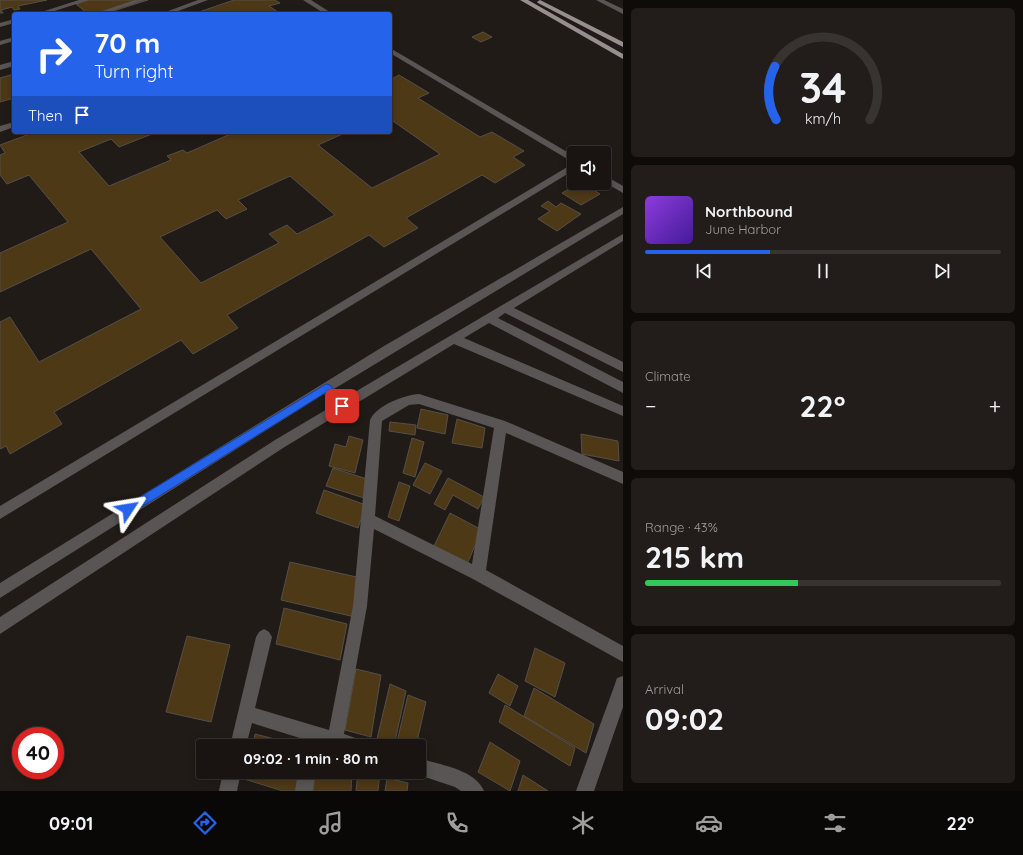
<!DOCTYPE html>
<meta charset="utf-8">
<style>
:root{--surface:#191411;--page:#221d1a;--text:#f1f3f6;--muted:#9f9e9f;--line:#373331;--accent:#2563eb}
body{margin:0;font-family:Quicksand,sans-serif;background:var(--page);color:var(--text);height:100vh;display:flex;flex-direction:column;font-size:15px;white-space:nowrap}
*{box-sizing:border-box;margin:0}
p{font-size:13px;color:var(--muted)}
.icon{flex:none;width:22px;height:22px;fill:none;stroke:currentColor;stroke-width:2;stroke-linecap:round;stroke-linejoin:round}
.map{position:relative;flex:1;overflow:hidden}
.side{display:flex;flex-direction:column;gap:8px;padding:8px;background:#0e0b09;width:400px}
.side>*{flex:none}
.top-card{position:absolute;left:12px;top:12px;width:380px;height:122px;border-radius:4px;box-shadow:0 2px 10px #0003,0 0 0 1px var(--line);background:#2563eb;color:#fff;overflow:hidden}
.buttons{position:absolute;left:567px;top:146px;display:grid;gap:8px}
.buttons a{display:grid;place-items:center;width:44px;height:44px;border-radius:4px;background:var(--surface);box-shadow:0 2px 10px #0003,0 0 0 1px var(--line);font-size:20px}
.speed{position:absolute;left:12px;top:727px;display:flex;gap:8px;font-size:20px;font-weight:700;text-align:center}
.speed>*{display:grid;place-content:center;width:52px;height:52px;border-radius:50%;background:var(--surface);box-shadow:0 2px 10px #0003,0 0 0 1px var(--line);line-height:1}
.speed .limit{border:6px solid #d22;background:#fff;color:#111}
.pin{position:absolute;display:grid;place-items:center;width:34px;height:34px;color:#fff;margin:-17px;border-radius:8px;box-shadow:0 2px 6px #0006}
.me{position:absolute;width:44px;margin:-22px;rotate:57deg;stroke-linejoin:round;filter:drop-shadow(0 0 3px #0008)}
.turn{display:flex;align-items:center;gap:14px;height:84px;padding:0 16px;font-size:18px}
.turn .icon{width:52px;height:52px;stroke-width:2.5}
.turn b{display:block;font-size:28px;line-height:34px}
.then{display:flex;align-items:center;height:38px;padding:0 16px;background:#0003;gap:8px;font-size:15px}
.big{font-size:30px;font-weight:700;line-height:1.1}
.side .tile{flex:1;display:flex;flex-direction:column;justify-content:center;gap:6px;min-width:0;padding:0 14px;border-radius:6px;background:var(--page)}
.side .dial{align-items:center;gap:0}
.dial svg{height:104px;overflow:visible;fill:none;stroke:var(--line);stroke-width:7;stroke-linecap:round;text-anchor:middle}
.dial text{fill:var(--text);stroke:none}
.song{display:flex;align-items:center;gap:12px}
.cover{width:48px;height:48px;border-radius:6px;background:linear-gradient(135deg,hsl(270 70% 55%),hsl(260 70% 35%))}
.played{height:4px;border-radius:2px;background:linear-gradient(90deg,var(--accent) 35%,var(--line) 35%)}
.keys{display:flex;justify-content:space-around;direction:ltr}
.heat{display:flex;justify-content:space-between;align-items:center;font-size:22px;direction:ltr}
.charge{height:6px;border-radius:3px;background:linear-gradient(90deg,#34c759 43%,var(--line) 0)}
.trip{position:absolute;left:196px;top:739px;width:230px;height:40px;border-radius:4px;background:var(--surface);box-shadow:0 2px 10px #0003,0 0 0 1px var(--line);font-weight:700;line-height:40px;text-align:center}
.tab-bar{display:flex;height:64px;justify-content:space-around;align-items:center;background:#0a0807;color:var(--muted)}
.tab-bar .icon{width:28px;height:28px}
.tab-bar .selected{color:var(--accent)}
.tab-bar b{font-size:18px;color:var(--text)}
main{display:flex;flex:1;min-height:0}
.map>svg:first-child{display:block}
.building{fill:#4e3917;stroke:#544f49;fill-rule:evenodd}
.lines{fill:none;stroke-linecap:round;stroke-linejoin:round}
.minor{fill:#595555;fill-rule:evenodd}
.major{fill:#978e8e;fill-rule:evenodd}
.route{fill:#2563eb;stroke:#184099}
</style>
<main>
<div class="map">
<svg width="623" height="791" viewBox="0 0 623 791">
<rect width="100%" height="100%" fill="#211b17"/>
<g class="building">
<polygon points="0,0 47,0 18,6 20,9 14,10 12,7 1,10 3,13 0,13"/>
<polygon points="88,0 148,0 104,14 88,14 76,4"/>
<polygon points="234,0 275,0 280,3 269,6 281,14 193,14"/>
<polygon points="483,32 492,37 481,42 472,37"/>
<polygon points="14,74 14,98 0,102 0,78"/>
<path d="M 399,75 L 429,93 L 418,98 L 480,137 L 492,132 L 524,151 L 513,157 L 525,165 L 495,183 L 482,175 L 406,218 L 418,228 L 384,247 L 369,235 L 227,315 L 238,328 L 193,354 L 181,340 L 54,412 L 62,424 L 10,454 L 6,446 L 0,449 L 0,322 L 10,317 L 39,362 L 141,309 L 91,249 L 0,292 L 0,253 L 68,222 L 29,175 L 7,184 L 0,175 L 0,155 L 5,153 L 0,145 L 35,132 L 157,132 L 119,147 L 111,139 L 79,152 L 109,186 L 171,160 L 167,156 L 183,150 L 187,153 L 235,132 L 347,132 L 318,145 L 372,188 L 440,154 L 390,119 L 390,80 ZM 290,176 L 335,215 L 297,234 L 287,225 L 269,234 L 279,243 L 201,283 L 160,237 L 217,210 L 226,219 L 247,209 L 238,200 Z"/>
<polygon points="580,183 583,183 600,194 581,205 562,193"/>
<polygon points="548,201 556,207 561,203 581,214 557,231 538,219 550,211 541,206"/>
<polygon points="421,409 448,415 445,434 417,428"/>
<polygon points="457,419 485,428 482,448 452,443"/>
<polygon points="390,422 416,425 415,435 389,431"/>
<polygon points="581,434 618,441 619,461 582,454"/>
<polygon points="349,436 363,440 355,473 329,466 335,444 346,447"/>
<polygon points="412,438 424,442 415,477 403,473"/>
<polygon points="425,463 442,471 430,494 413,485"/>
<polygon points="333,468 370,480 364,498 326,486"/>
<polygon points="448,478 484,497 478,509 453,495 445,510 434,504"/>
<polygon points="399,482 410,486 399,521 388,517"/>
<polygon points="324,490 366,505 358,528 316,513"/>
<polygon points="450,513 482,530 467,564 434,546"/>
<polygon points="290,562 361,578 355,617 281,600"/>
<polygon points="284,608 347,624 340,660 276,644"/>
<polygon points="187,636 230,645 211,722 166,712"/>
<polygon points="535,648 565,663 555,697 525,681"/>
<polygon points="356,669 381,675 371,737 345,730"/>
<polygon points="498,674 518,686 510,706 489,693"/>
<polygon points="390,684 406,691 394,746 383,746 376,743"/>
<polygon points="534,688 594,724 586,753 524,716"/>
<polygon points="408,695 426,702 416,746 396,746"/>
<polygon points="505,705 575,748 570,766 499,722"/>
<polygon points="255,734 303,746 253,746"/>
<polygon points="490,742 520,761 510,791 478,772"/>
<polygon points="246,772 287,772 302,776 299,791 283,791 244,779"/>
<polygon points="313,772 352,772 351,791 311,791"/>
<polygon points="358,772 380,772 378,791 356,791"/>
<polygon points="523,775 548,791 518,791"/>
<polygon points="387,778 408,783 407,791 385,791"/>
</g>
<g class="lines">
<g class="minor">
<polygon points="79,0 89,0 45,14 35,14"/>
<polygon points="135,0 145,0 103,14 93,14"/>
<polygon points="198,0 208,0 170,14 160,14"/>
<polygon points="303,0 311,0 333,14 325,14"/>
<polygon points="596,0 604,0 623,9 623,14"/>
<polygon points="14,19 14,23 0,27 0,23"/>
<polygon points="14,37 14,41 0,45 0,41"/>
<polygon points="390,48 574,156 574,163 390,53"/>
<polygon points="14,61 14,66 0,70 0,65"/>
<polygon points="14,122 14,127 0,132 0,126"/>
<polygon points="574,163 574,170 0,519 0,506"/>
<polygon points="604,175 623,186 623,193 604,182"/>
<polygon points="623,207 623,214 334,389 343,399 623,234 623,241 514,308 623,362 623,372 505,313 498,318 623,382 623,393 489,323 464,338 623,406 623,416 454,344 283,448 0,634 0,617 275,440 334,405 324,394 0,598 0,583 384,346"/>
<path d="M 419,394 L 505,421 L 623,472 L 623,484 L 506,433 L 486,570 L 623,646 L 623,662 L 473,579 L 374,529 L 367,606 L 344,734 L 361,740 L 363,746 L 327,746 L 319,743 L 318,746 L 302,746 L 303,739 L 252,723 L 246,746 L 230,746 L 256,637 L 259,632 L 264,629 L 269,632 L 272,637 L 255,708 L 329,730 L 353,606 L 370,420 C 377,405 404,395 419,394 ZM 419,404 L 494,428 L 472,564 L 375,516 L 382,421 L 409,405 Z"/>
<polygon points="623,676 623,707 594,791 576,791 615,684 617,678"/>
<path d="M 419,758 C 439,765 475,769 484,791 L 461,791 L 455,787 L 413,773 L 419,772 Z"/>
<polygon points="223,772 241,772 237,791 219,791"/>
<polygon points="298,772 316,772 313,791 295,791"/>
</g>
<g class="major">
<polygon points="520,0 528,0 623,54 623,59"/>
<polygon points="540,0 623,42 623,47 538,3 537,2"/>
</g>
</g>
<polygon class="route" points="326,384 330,385 345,404 345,409 339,409 325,393 132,513 128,514 125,513 123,509 125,506"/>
</svg>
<div class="buttons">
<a><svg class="icon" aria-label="sound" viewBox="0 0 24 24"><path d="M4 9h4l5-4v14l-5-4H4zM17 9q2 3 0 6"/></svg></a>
</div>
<div class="speed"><div class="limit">40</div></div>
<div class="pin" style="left:342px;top:406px;background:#d93025"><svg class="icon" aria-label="arrive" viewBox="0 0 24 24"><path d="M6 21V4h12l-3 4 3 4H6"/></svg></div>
<svg class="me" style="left:128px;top:509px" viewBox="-20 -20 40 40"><path d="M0-17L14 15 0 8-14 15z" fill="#2563eb" stroke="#fff" stroke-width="4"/></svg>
<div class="trip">09:02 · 1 min · 80 m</div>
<div class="top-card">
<div class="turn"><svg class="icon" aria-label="right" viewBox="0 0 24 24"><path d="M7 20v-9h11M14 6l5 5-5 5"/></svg><div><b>70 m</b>Turn right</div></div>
<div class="then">Then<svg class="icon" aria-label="arrive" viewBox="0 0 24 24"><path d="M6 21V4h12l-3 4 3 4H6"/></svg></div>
</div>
</div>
<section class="side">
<div class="tile dial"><svg viewBox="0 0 100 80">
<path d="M14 69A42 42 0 1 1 86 69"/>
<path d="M14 69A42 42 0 0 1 13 28" stroke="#2563eb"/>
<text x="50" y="56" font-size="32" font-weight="700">34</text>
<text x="50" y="72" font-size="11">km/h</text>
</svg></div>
<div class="tile">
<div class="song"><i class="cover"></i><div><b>Northbound</b><p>June Harbor</p></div></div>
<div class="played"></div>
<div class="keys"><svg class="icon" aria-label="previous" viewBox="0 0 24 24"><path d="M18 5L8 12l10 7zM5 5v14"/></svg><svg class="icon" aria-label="pause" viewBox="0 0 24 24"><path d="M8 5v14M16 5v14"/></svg><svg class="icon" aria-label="next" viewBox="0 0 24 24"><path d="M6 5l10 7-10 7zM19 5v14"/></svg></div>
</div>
<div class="tile"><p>Climate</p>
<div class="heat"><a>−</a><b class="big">22°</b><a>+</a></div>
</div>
<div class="tile"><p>Range · 43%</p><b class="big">215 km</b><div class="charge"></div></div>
<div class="tile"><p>Arrival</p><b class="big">09:02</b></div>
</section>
</main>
<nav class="tab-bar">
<b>09:01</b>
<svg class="icon selected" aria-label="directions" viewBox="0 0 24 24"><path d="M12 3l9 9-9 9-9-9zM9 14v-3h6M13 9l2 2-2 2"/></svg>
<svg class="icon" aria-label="music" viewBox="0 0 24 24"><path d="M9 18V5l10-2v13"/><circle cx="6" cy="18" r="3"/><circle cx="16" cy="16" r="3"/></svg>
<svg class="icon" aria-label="phone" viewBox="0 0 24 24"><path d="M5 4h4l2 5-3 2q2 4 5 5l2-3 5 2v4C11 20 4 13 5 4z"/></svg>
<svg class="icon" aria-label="climate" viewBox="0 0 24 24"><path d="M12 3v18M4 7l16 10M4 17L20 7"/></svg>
<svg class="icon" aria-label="car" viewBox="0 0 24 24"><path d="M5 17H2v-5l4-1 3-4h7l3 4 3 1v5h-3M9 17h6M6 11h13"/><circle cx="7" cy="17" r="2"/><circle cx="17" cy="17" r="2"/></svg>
<svg class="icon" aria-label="filters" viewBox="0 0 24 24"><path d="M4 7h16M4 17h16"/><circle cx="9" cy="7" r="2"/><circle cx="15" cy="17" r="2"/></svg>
<b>22°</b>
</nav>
